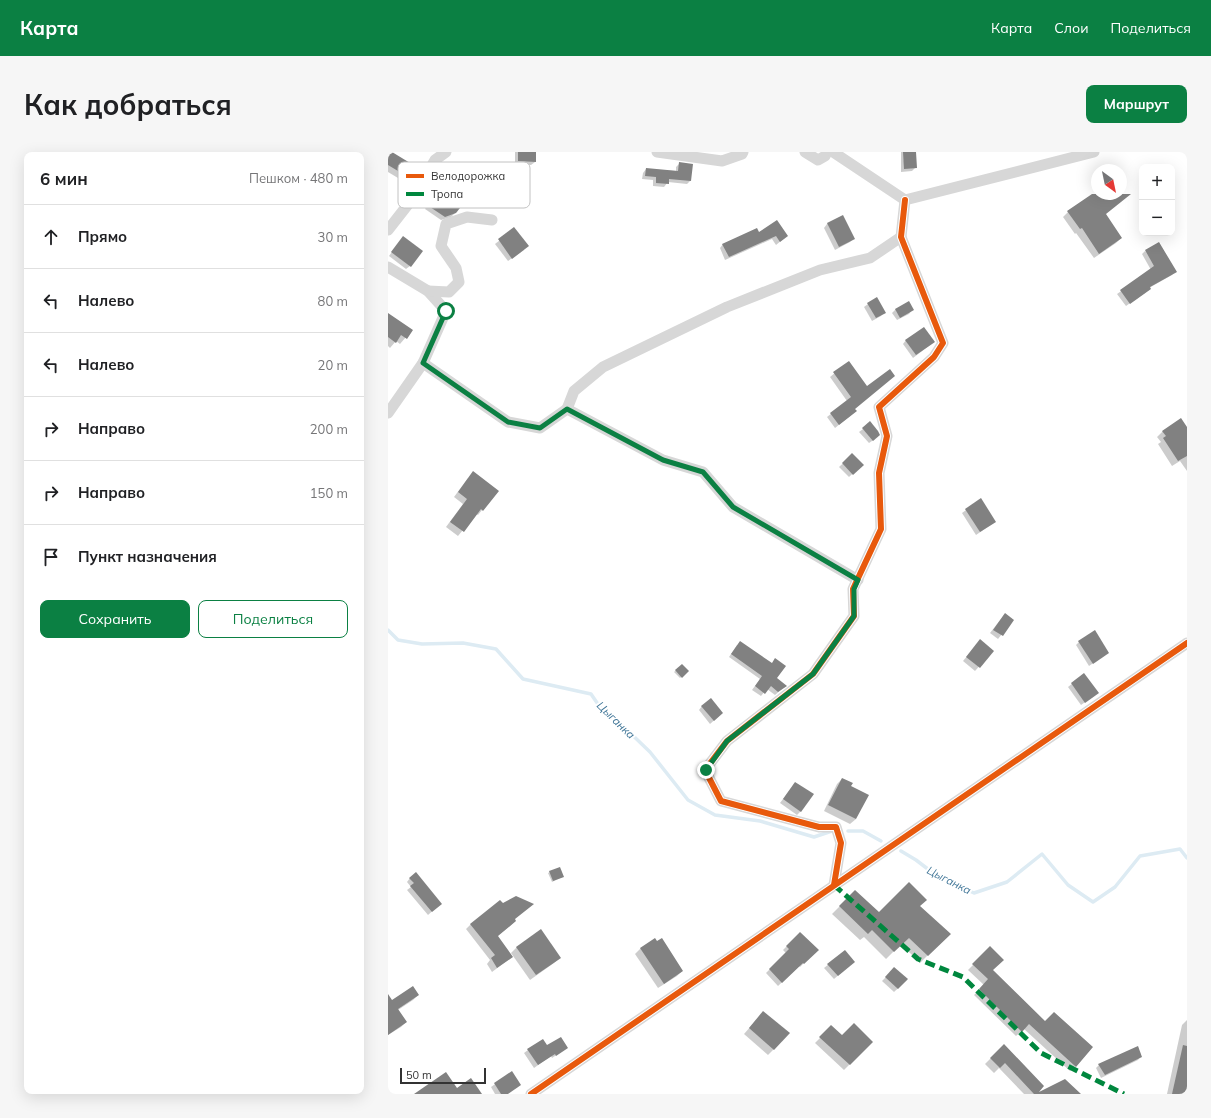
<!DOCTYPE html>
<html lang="ru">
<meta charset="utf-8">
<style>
body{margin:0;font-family:Mulish,sans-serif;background:#f6f6f6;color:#202124}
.controls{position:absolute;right:12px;top:12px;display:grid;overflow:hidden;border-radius:8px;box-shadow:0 4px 16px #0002}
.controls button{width:36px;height:36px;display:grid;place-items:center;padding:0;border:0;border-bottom:1px solid #e0e0e0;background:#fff;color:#202124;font:20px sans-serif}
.compass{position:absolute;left:703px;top:12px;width:36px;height:36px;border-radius:50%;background:#fff;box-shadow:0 4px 16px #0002;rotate:147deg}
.scale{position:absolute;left:12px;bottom:10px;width:86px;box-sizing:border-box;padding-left:4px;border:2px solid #333;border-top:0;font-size:11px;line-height:14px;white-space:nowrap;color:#333;-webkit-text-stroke:3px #fff;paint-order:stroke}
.stop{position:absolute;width:12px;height:12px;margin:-9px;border:3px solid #0b8043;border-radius:50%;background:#fff}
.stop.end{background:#0b8043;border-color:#fff;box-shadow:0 1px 4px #0008}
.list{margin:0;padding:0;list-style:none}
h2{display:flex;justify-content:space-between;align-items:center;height:52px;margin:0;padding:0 16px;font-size:17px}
h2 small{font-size:13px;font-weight:400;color:#757577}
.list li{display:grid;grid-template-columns:26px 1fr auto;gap:12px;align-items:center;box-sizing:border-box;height:64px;padding:0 16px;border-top:1px solid #e0e0e0}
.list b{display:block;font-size:15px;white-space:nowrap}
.list em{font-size:13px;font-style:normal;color:#757577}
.actions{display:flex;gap:8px;padding:12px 16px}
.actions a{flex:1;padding:9px 0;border:1px solid #0b8043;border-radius:8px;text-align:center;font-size:14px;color:#0b8043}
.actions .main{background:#0b8043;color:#fff}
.icon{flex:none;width:22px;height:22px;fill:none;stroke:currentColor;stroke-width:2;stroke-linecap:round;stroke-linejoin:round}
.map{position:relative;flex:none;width:799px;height:942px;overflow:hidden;border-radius:8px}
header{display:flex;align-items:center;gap:24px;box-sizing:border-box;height:56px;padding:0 20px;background:#0b8043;color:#fff}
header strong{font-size:19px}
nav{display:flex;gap:22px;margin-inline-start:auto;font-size:14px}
.intro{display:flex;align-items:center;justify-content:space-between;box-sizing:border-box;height:96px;padding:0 24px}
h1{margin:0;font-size:28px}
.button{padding:10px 18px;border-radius:8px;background:#0b8043;color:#fff;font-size:14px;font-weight:700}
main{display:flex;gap:24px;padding:0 24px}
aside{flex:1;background:#fff;border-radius:8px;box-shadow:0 4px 16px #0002}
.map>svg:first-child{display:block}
.shadow{fill:#0003}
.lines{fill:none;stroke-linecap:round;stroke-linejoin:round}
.stream{stroke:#ddebf3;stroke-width:3.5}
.building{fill:#818181}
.minor{stroke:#d7d7d7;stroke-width:11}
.quiet{stroke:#00873e;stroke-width:5;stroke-dasharray:10 5;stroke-linecap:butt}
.cycleway-casing{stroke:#fff;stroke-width:8}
.cycleway{stroke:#e8590c;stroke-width:6}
.route{stroke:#0b8043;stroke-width:5}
.labels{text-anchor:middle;stroke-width:4;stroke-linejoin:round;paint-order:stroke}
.water-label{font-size:11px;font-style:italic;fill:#3f7597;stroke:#fff}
.key{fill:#fff;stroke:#c2c2c2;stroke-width:1}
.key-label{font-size:11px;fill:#333}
</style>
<header>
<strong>Карта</strong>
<nav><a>Карта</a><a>Слои</a><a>Поделиться</a></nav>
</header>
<div class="intro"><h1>Как добраться</h1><a class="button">Маршрут</a></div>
<main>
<aside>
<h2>6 мин<small>Пешком · 480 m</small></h2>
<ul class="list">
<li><svg class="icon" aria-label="ahead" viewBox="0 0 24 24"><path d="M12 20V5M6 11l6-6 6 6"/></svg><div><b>Прямо</b></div><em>30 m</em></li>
<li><svg class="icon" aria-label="left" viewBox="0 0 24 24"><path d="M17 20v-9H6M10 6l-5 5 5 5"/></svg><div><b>Налево</b></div><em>80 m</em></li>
<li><svg class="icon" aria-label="left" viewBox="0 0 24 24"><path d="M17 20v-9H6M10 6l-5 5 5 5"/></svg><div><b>Налево</b></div><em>20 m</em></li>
<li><svg class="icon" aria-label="right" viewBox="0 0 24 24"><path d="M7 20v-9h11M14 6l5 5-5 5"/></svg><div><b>Направо</b></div><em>200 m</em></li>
<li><svg class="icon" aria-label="right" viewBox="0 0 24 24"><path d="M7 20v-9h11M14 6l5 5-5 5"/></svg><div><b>Направо</b></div><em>150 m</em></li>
<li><svg class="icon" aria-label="arrive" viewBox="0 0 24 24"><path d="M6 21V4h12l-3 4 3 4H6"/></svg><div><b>Пункт назначения</b></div></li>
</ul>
<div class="actions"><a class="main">Сохранить</a><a>Поделиться</a></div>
</aside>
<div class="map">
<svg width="799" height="942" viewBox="0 0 799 942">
<rect width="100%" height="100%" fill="#fff"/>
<!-- shadow -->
<g class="shadow">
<polygon points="0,0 2,0 24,27 20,32 0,20"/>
<polygon points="127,0 147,0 147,10 143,13 127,12"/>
<polygon points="513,0 527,0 528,15 524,19 513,20"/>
<polygon points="292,11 302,29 299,32 280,30 276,35 265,34 265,28 254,27 255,21 258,17 288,19 288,15"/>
<polygon points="719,42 732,42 717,62 733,86 728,91 706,106 688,81 687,82 675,65 680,60"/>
<polygon points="45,44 67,61 63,65 53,68 37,57"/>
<polygon points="454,64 466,86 462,90 447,98 436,76 439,72"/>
<polygon points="126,77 136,98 120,109 107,92"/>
<polygon points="370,81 399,84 388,93 384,87 337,108 332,96 335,92"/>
<polygon points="12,89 22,114 18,117 1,104"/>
<polygon points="757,99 787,119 784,123 761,136 762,137 758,140 738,154 729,142 763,118 754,102"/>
<polygon points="480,152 496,160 493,164 484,169 476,155"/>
<polygon points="508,157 524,158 521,162 509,168 504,161"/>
<polygon points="0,162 24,178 12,192 8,189 2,196 0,194"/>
<polygon points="518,188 546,190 525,206 515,192"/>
<polygon points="460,210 466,257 468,259 447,276 439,265 459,249 442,225"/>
<polygon points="475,277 487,287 481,291 471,280"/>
<polygon points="799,277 799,319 792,309 784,314 770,292 773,290 769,285 775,279"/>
<polygon points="464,303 474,313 461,325 451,315"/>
<polygon points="80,326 109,339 94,358 90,363 88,362 70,384 58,375 75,352 66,345"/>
<polygon points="592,348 607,370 588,383 574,361"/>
<polygon points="617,462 625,468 610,487 602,481"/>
<polygon points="691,490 720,501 701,514 688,493"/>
<polygon points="589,492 605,499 587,519 575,509"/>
<polygon points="349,493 387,526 394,537 387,543 379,537 373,544 364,538 372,527 341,505"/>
<polygon points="294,513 300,519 292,526 286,520"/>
<polygon points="696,522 706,544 693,553 680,535"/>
<polygon points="314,554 331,564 322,572 311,558"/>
<polygon points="454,627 462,635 468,667 462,672 436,659 449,632"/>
<polygon points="407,631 413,659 409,663 392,651"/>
<polygon points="162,720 174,725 164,730 160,721"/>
<polygon points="22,726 49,755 40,763 19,738 23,735 19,730"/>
<polygon points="467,739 491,761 531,754 554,789 532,811 513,792 498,807 476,785 472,788 444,762"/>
<polygon points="126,767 127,769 122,774 109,784 124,805 104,820 99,812 102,808 78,777 83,772"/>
<polygon points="412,781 429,798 412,815 411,814 390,834 378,821 398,801 395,798"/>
<polygon points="129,795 172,806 166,811 142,828 123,801"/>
<polygon points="253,796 294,819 289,824 270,836 247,802"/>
<polygon points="602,796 604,819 657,871 687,914 682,919 636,877 628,884 586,843 596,833 580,818"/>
<polygon points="457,799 462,813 446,827 436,816"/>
<polygon points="506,817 519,828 506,840 494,829"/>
<polygon points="30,843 25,848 10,858 18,870 13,875 0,883 0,852"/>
<polygon points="370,866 386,897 380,903 356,882"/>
<polygon points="799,868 799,942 779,942 794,873"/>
<polygon points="443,875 454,884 484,890 456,918 427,891"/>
<polygon points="616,893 647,942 636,942 611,916 606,921 597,912"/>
<polygon points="159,895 179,896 164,906 163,904 146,916 136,901 140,898"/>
<polygon points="753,904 750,908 713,926 708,916 711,913"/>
<polygon points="124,920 118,942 107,942 103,935"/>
</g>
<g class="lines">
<!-- stream -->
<g class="stream">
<polyline points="0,478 10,488 34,492 75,491 108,497 135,527 203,542 214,558 235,574 262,600 300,648 327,663 372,669 426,685 444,679"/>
<polyline points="460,679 475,679 493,689"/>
<polyline points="513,699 528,708 549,724 586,741 619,730 654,702 680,733 705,750 727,735 752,704 792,697 799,706"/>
</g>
</g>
<!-- building -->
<g class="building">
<polygon points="0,0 4,0 32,17 25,28 0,13"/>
<polygon points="130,0 148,0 148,10 130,9"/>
<polygon points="515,0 528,0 529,16 516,17"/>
<polygon points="291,10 305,12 303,29 281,27 281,32 268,31 268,25 257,24 258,16 290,19"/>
<polygon points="48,40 72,56 68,61 57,65 39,53"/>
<polygon points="704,42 743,42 718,62 734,86 711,102 694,76 692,77 679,59"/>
<polygon points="455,63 467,87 451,95 439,71"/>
<polygon points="389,68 400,84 392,90 388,84 341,105 334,92 369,76 371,80"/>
<polygon points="126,75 141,94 124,107 110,87"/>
<polygon points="15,84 35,99 23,115 3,100"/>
<polygon points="771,90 789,120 762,135 763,137 742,152 732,138 766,114 757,98"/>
<polygon points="489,145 498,161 488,166 479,151"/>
<polygon points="521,149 526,158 512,166 507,157"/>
<polygon points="0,161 25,178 19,187 13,183 8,191 0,185"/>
<polygon points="536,175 547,190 528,203 517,188"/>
<polygon points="461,209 479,234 502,217 507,224 467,257 469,259 451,273 442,261 463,245 445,220"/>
<polygon points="793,266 799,275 799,304 790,309 775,286 778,284 774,279"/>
<polygon points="482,269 490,279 492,283 485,289 474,276"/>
<polygon points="464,301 476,313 465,323 454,311"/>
<polygon points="85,319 111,339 95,359 93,357 76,380 62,370 79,347 70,340"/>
<polygon points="593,346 608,370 592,380 577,357"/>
<polygon points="617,461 626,468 615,484 605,478"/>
<polygon points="707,478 721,501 705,512 690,489"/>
<polygon points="592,487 606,499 592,516 578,505"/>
<polygon points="352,489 384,511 387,506 398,514 389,526 399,534 390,540 383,534 377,542 367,534 374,524 343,502"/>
<polygon points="294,512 301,519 294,526 287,518"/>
<polygon points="696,521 711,541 697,551 683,531"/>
<polygon points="323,546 335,561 326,569 313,554"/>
<polygon points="454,626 465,631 463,634 481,643 468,667 440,653"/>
<polygon points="407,630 426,642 413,660 395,647"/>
<polygon points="172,715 176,725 165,729 161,719"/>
<polygon points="28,720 54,752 44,760 22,734 26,731 21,726"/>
<polygon points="521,730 539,748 532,754 563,782 540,804 521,786 506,800 484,778 480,782 451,754 467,738 491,760"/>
<polygon points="128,744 146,752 127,767 128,769 110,784 125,805 109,816 103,806 107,803 82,772 112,748 115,751"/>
<polygon points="153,777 173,806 148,823 128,795"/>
<polygon points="412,780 431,798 416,812 415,811 394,831 381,817 401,797 398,794"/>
<polygon points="267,786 269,789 274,786 295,819 276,832 252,796"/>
<polygon points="602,794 616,808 605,818 657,869 666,860 705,895 688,915 641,872 634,880 591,837 600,827 584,812"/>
<polygon points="457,798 467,810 450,824 439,812"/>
<polygon points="506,815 520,827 510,837 497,825"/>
<polygon points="25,834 31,843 10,857 19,870 0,883 0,842 4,848"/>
<polygon points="375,859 402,881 386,898 361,876"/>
<polygon points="466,871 485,890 462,913 431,885 443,873 454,883"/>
<polygon points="173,885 180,896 168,904 167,902 150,913 139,897 155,887 159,893"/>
<polygon points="616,892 656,934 651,940 677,927 693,942 645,942 646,942 617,911 612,916 602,906"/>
<polygon points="795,893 799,894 799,942 784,942"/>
<polygon points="750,894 754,905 717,923 710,912"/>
<polygon points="124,919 133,933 120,942 113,942 106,931"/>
<polygon points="58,920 69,936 83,926 94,942 26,942"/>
</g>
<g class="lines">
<!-- minor -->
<g class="minor">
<polyline points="269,0 334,9 354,2 355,0"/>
<polyline points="417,0 430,8 437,4 439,0"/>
<polyline points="445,0 517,48 706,0"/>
<polyline points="0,78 25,46 47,8 58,0"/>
<polyline points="0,115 40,139 58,159 35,211"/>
<polyline points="40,139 61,140 71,130 68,116 53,94 58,72 79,65 104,68"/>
<polyline points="179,257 186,239 215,215 339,155 432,118 482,106 513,85"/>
<polyline points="0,261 35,211 120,270 152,276 179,257 275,308 315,320 345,355 470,428"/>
<polyline points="446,733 453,691 448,675 431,675 333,649 317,618 339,589 425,522 466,464 465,437 493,377 491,321 499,284 491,255 546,205 555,191 513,85 517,48"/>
<polyline points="143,942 799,491"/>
</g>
<!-- quiet -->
<polyline class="quiet" points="446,733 530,807 575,825 653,901 736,942"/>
<defs>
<g id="cycleway">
<polyline points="446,733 453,691 448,675 431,675 333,649 317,618 339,589 425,522 466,464 465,437 493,377 491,321 499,284 491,255 546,205 555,191 513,85 517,48"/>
<polyline points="143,942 799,491"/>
</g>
</defs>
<!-- cycleway casing -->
<use href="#cycleway" class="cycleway-casing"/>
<!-- cycleway -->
<use href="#cycleway" class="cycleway"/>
</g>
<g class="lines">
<!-- route -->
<polyline class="route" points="58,159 35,211 120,270 152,276 179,257 275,308 315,320 345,355 470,428 466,437 466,464 425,522 339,589 318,618"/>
</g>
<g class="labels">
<!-- water labels -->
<g class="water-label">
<text transform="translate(228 568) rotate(44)" y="4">Цыганка</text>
<text transform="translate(561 728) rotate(27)" y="4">Цыганка</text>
</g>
</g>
<!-- legend -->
<rect x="10" y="10" width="132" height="46" rx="6" class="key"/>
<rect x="18" y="22" width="18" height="4" fill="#e8590c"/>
<rect x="18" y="40" width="18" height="4" fill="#00873e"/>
<g class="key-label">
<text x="43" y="28">Велодорожка</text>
<text x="43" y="46">Тропа</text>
</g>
</svg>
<div class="controls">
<button>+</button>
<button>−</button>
</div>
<svg class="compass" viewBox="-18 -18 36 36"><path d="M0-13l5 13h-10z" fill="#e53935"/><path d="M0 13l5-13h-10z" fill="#757577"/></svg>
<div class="scale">50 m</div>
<div class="stop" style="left:58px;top:159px"></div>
<div class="stop end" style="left:318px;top:618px"></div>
</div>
</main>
